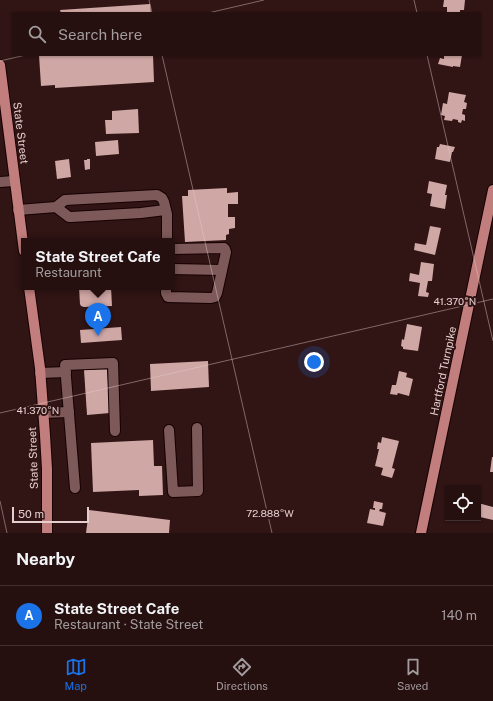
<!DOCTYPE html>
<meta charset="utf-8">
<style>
body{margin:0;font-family:"Public Sans",sans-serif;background:#2d1818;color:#f1f3f6}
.controls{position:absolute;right:12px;bottom:12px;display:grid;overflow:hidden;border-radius:0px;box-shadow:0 1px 3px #0004}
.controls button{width:36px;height:36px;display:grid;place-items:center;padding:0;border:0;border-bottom:1px solid #422f2f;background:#250f0f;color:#f1f3f6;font:20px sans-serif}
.scale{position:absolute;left:12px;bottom:10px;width:77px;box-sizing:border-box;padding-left:4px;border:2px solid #e4cfce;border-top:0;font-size:11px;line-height:14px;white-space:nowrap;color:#e4cfce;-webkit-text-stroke:3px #311414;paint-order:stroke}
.you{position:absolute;left:314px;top:362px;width:14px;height:14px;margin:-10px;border:3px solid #fff;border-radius:50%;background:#1a73e8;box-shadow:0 0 0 6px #1a73e833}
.badge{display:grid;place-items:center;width:26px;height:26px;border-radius:50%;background:#1a73e8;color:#fff;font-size:13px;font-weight:700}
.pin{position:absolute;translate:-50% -33px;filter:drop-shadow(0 1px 2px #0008)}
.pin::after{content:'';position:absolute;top:21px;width:14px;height:12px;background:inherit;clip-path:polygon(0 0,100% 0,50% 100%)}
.popup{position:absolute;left:21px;top:238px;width:154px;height:52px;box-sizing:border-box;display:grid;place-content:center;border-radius:0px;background:#250f0f;filter:drop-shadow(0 1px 3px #0005);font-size:13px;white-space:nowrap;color:#a39c9e}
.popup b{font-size:15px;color:#f1f3f6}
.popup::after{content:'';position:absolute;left:50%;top:100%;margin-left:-8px;border:8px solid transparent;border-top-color:#250f0f}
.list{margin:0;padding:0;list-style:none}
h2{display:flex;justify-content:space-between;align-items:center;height:52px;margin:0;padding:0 16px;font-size:17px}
h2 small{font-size:13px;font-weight:400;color:#a39c9e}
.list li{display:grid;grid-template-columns:26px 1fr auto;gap:12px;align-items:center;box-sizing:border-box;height:60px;padding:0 16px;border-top:1px solid #422f2f}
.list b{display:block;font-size:15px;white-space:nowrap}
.list p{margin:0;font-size:13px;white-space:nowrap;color:#a39c9e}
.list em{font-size:13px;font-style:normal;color:#a39c9e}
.icon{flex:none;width:22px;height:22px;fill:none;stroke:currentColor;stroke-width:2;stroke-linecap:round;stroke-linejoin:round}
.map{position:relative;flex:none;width:493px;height:533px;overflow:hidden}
.search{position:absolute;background:#250f0f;box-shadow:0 1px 3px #0004;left:12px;right:12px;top:12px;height:44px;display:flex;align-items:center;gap:10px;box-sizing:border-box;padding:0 14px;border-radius:0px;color:#a39c9e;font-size:15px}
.sheet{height:112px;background:#250f0f}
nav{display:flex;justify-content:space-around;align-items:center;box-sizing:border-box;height:56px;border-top:1px solid #422f2f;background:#250f0f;font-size:11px;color:#a39c9e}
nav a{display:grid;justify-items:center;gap:2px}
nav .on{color:#1a73e8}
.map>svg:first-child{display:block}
.building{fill:#cfa7a5}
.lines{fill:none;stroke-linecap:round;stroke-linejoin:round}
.minor-casing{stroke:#170102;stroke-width:12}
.major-casing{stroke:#170102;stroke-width:12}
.minor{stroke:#7d5a59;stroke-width:10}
.major{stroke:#c17e7c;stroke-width:10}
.ticks{fill:none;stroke:#e4cfce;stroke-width:1;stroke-opacity:0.45}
.labels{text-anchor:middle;stroke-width:4;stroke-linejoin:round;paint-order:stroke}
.street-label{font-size:11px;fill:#e4cfce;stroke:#311414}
.ticks-label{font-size:10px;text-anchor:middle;fill:#e4cfce;stroke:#311414;stroke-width:4;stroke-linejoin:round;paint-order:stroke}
</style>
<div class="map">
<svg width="493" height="533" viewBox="0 0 493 533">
<rect width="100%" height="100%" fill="#311414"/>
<!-- building -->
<g class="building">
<polygon points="444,0 465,0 464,10 460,10 460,13 447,13 447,7 443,7"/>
<polygon points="150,4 151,13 61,13 60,10"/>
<polygon points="39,55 153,55 154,82 55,88 55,85 41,86"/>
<polygon points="444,55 462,55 460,67 453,66 453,67 438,64 440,58 444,59"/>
<polygon points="449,92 466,95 464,102 467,103 466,109 463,109 462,114 465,115 465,121 462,120 461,123 458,122 458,120 453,119 452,121 444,120 445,116 441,115 443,103 447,104"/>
<polygon points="138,109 139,133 106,134 105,120 112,120 112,111"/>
<polygon points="118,140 119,154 96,156 95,142"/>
<polygon points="440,144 455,147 453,152 452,152 450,162 435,159 437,147 439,147"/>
<polygon points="69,159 71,177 57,179 55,161"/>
<polygon points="87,159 90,159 90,169 85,170 84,160 87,160"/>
<polygon points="429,181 447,185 445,195 447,195 445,209 430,206 432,194 427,193"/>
<polygon points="227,188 227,193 238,192 238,204 228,204 228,217 235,217 235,228 229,229 229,234 226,235 226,240 185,242 182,196 188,196 188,190"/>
<polygon points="430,226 441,228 435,255 414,250 415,243 426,245"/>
<polygon points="421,262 434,264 432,281 428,281 426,292 429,293 428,297 418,296 420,283 409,281 410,273 419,275"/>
<polygon points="79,287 111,287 112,306 84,307 81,306 80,304"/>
<polygon points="407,324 422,327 418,351 403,349 403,347 401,346 402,339 404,340"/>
<polygon points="121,327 122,340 81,343 80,330"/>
<polygon points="208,361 209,387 151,391 150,364"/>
<polygon points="107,369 110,413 87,415 84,370"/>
<polygon points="399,371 407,373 406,377 413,379 409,396 398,393 397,395 390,394 392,385 396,385"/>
<polygon points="382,437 399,441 392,468 395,469 392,478 381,475 383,468 375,466 379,449 377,449 378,442 381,443"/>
<polygon points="153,440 154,466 162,466 163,495 139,496 139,490 93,492 91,443"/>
<polygon points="492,457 493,457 493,472 490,472"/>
<polygon points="374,501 383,503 382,509 380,509 379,511 386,513 383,526 367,523 370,509 375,510 375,508 373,508"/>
<polygon points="478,503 493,507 493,520 480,517 480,516 478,515"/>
<polygon points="89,510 170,520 169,533 86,533"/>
</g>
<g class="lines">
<defs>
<g id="minor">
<polyline points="0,182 14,181"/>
<polyline points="56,207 69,217 71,217 141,213 165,210"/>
<polyline points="18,210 56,207 65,200 157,195 162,198 164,202 167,214 167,241"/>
<polyline points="172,269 222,270"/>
<polyline points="166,287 166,293 168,297 211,298 215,297 217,293 226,252 225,249 224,248 172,249"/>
<polyline points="40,373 66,372"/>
<polyline points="43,413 69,412"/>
<polyline points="169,430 173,492 198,491 197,428"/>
<polyline points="75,488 65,365 113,363 115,431"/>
</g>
<g id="major">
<polyline points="0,65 24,251"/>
<polyline points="29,287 40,368 45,435 47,469 47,533"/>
<polyline points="421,533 493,190"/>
</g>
</defs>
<!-- minor casing -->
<use href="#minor" class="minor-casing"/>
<!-- major casing -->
<use href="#major" class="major-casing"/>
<!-- minor -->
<use href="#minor" class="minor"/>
<!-- major -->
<use href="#major" class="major"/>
</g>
<!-- ticks -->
<path class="ticks" d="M149 0 152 13M414 0 417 13M208 13 264 0M162 55 272 533M427 55 493 341M0 61 26 55M0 413 493 299M0 501 7 533"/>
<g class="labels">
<!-- street labels -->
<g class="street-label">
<text transform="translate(21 133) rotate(83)" y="4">State Street</text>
<text transform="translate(443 371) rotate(-78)" y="4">Hartford Turnpike</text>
<text transform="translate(33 458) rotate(-92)" y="4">State Street</text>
</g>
</g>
<g class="ticks-label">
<text x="455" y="305">41.370°N</text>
<text x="38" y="414">41.370°N</text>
<text x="270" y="517">72.888°W</text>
</g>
</svg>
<div class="controls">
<button><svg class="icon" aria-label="locate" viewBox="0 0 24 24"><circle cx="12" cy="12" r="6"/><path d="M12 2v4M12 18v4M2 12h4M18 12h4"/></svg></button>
</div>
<div class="scale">50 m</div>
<div class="you"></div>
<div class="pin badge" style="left:98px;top:336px">A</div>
<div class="popup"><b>State Street Cafe</b>Restaurant</div>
<div class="search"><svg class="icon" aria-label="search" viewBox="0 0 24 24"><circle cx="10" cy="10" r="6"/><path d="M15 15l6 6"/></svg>Search here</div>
</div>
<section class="sheet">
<h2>Nearby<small></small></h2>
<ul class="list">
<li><span class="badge">A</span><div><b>State Street Cafe</b><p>Restaurant · State Street</p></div><em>140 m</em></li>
</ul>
</section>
<nav>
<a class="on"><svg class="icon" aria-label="map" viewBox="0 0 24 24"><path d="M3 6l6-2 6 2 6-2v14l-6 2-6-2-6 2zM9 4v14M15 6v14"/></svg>Map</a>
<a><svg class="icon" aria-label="directions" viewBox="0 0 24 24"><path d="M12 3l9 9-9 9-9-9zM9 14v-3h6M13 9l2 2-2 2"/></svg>Directions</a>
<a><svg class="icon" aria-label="saved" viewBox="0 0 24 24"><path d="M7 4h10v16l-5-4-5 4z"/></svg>Saved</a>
</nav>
